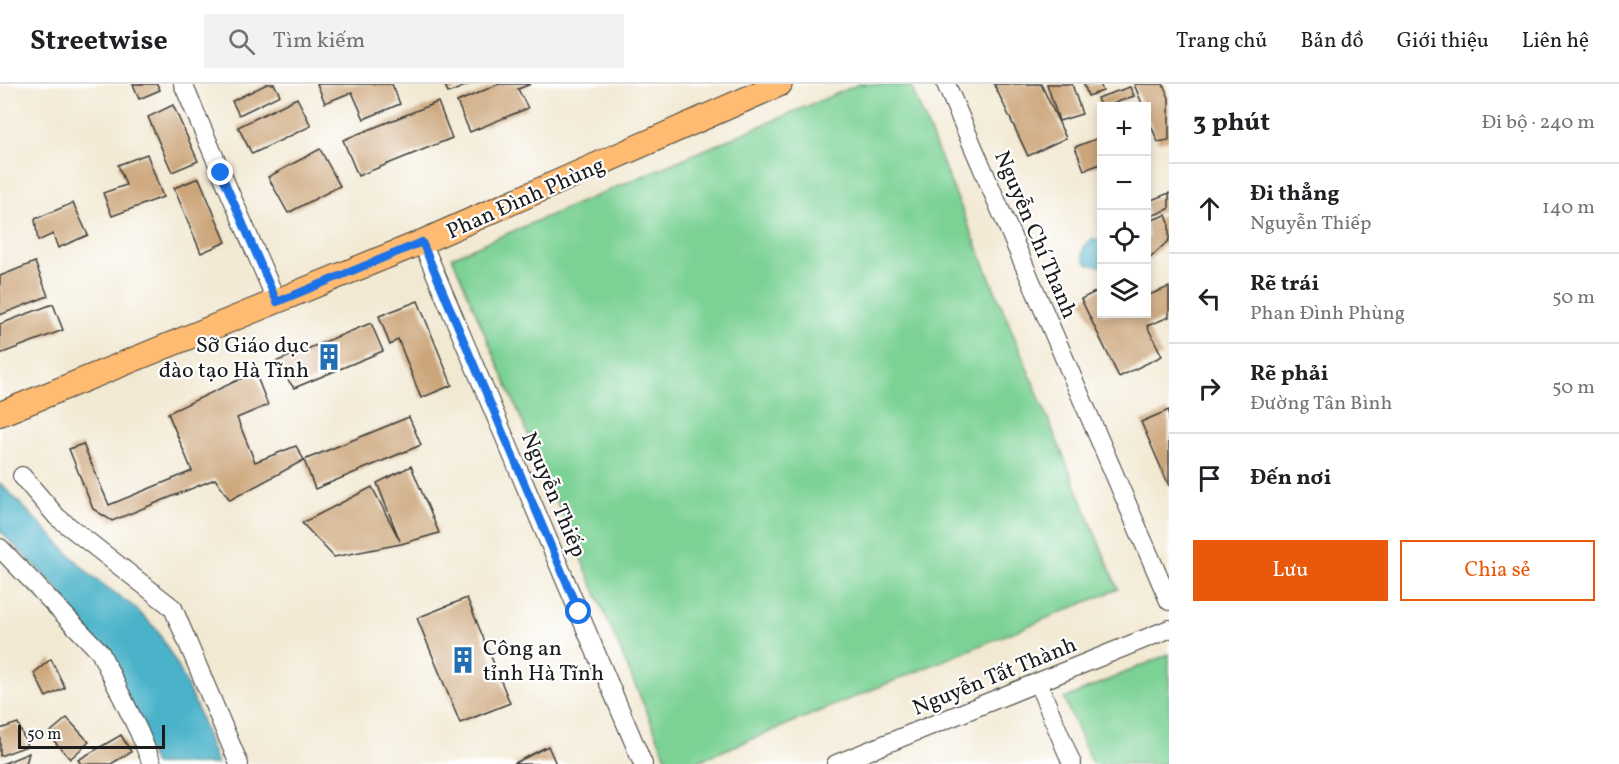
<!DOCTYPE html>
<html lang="vi">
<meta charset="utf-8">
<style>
body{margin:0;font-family:Vollkorn,serif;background:#f2f2f2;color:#202124}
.controls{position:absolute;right:18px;top:18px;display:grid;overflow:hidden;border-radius:0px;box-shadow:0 3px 9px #0003}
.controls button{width:54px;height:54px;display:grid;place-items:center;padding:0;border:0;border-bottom:2px solid #e0e0e0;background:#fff;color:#202124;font:30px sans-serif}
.scale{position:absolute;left:18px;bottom:15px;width:147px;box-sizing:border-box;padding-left:6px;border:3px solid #1c1c1c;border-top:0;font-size:16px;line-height:21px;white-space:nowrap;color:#1c1c1c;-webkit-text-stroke:4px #fff;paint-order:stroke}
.stop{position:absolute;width:18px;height:18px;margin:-14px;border:4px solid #1a73e8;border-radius:50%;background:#fff}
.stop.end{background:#1a73e8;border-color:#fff;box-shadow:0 2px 6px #0008}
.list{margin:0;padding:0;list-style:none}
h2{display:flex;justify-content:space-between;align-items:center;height:78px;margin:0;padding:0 24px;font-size:26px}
h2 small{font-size:20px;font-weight:400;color:#757577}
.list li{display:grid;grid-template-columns:39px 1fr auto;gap:18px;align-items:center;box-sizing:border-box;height:90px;padding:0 24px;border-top:2px solid #e0e0e0}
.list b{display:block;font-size:22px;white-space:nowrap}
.list p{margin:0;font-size:20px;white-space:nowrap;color:#757577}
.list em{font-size:20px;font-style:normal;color:#757577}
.actions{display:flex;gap:12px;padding:18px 24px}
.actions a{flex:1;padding:14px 0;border:2px solid #ea580c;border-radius:0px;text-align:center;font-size:21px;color:#ea580c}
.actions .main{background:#ea580c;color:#fff}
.icon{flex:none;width:33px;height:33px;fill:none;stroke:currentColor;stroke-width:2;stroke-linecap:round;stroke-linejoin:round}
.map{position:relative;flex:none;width:1169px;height:680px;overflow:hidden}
header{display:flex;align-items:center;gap:36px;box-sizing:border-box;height:84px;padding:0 30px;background:#fff;border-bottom:2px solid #e0e0e0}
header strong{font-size:28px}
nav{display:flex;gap:33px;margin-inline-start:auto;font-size:21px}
.search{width:420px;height:54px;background:#f2f2f2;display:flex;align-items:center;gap:15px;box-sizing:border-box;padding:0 21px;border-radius:0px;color:#757577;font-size:22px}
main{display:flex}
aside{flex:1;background:#fff}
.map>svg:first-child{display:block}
.green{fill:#7cd295;stroke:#4c7758;stroke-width:1.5}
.water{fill:#4bb3c9;stroke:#346872;stroke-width:1.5}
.building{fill:#cca67a}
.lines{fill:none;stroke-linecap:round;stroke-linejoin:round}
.minor-casing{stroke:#3c3b37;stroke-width:20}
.major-casing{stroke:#3c3b37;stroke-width:26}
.minor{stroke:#fff;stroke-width:18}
.major{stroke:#ffbb71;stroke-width:24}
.route{stroke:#1a73e8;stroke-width:8}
.labels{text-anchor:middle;stroke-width:4.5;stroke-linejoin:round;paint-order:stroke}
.street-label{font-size:22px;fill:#1c1c1c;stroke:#fff}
.poi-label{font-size:22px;fill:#1c1c1c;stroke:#fff;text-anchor:end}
</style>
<header>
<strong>Streetwise</strong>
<div class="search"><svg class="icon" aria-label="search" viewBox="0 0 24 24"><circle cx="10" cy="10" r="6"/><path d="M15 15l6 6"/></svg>Tìm kiếm</div>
<nav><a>Trang chủ</a><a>Bản đồ</a><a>Giới thiệu</a><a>Liên hệ</a></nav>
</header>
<main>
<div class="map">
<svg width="1169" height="680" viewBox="0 0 1169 680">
<rect width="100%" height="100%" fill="#fff"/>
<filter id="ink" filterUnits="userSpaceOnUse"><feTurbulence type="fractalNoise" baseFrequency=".0167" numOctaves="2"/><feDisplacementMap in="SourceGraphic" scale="12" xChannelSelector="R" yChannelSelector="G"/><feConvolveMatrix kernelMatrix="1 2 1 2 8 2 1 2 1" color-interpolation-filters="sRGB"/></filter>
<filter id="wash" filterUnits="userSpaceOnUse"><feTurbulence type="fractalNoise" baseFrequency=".008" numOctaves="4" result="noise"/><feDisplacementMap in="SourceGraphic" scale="24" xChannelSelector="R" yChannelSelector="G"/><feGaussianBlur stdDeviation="1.35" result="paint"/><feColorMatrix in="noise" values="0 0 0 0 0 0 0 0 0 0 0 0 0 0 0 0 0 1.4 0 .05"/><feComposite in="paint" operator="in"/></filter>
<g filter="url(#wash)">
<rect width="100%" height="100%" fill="#f2e9d3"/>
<!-- green -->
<g class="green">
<polygon points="859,0 911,2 1118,505 691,680 669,680 452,173"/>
<polygon points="1169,570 1169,680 1092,680 1064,615"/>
</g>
<!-- water -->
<g class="water">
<path d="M1094 155 1101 156V182L1089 181C1079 172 1081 160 1094 155Z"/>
<polygon points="0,399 89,490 133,522 157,546 179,584 197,624 217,680 154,680 112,583 59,506 0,447"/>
</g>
<g id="blocks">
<!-- building -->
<g class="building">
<polygon points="133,0 157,0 160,6 139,15"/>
<polygon points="267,0 274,0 280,11 239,31 232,17"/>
<polygon points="317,0 392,0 400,20 364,35 352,8 325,19"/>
<polygon points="445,0 470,0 448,9"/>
<polygon points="499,0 531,0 518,5 528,24 470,48 457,18"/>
<polygon points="994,0 1041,0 1066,54 1028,72"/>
<polygon points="1047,0 1072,0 1082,30 1059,37"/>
<polygon points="1084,0 1100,0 1103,7 1088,12"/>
<polygon points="1134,0 1163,0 1169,14 1169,56 1158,58 1146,30 1146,22 1143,22"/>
<polygon points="1130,3 1134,12 1106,22 1100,22 1097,14"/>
<polygon points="297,14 311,42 252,70 238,43"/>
<polygon points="438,18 452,54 358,92 343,56"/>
<polygon points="173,21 198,77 172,88 148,33"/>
<polygon points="1101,53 1101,80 1084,86 1075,63"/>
<polygon points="320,65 340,102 288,129 268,93"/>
<polygon points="147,70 163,113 112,132 103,109 126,101 118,81"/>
<polygon points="199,94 226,158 201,169 174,104"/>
<polygon points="1169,109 1169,125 1149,133 1146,118"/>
<polygon points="73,119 88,151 58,164 53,150 38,157 35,135"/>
<polygon points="1166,131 1169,139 1169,156 1146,178 1146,157 1149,152 1146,138"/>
<polygon points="35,178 48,212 0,231 0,192"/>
<polygon points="1169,203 1169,233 1147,242 1162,272 1119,293 1081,215 1101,205 1101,230 1146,230 1146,212"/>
<polygon points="418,217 452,301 421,314 398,255 390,261 379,232"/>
<polygon points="53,220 63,246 0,270 0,240"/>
<polygon points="371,239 383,267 294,304 275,278"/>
<polygon points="255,288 268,321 237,334 255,378 296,362 304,376 230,416 215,395 112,437 93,425 69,365 83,360 109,421 192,387 168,329"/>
<polygon points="1169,326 1169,402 1141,338"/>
<polygon points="409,333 421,361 315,405 304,376"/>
<polygon points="411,382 439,449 401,460 334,473 302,439 372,403 400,457 377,399"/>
<polygon points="467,514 510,619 460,639 417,534"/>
<polygon points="51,575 65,604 46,613 34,589"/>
<polygon points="67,634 89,658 70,675 48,650"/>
<polygon points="18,639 27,662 0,672 0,645"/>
<polygon points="121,651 131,668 111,680 81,680 78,676"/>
<polygon points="548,662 556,680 513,680"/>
<polygon points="29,669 26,680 2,680"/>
</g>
</g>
</g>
<g filter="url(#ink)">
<use href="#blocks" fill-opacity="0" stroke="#3c3b37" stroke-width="1.5"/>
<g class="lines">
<defs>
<g id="minor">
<polyline points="183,0 277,218"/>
<polyline points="946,0 1169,517"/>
<polyline points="422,158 643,680"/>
<polyline points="22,392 57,433 173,524 239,680"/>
<polyline points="0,464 100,568 139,648 152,680"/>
<polyline points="1038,599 1072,680"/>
<polyline points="836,680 1169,545"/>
</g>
<polyline id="major" points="0,330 422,158 780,0"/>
</defs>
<!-- minor casing -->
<use href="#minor" class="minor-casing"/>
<!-- major casing -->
<use href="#major" class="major-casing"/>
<!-- minor -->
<use href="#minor" class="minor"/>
<!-- major -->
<use href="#major" class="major"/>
</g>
</g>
<g class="lines" filter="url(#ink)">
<!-- route -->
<polyline class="route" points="221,89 277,218 422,158 579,528"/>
</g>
<!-- icons -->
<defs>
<symbol id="building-bare" viewBox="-9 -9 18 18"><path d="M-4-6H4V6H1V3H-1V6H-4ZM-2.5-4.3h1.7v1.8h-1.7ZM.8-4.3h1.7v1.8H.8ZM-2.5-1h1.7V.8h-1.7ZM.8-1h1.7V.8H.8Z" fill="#1f6fb2" stroke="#fff" stroke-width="2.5" paint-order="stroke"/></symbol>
</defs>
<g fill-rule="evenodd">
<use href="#building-bare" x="310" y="254" width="38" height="38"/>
<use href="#building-bare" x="444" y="557" width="38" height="38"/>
</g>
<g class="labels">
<!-- street labels -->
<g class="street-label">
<text transform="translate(525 113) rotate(-24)" y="8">Phan Đình Phùng</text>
<text transform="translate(1037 150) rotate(67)" y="8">Nguyễn Chí Thanh</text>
<text transform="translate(555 410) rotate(67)" y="8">Nguyễn Thiếp</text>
<text transform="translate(994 591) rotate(-22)" y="8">Nguyễn Tất Thành</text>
</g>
<!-- poi labels -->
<g class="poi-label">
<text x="309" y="268">Sỡ Giáo dục<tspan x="309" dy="25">đào tạo Hà Tĩnh</tspan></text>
<text x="483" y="571" text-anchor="start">Công an<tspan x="483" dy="25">tỉnh Hà Tĩnh</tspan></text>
</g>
</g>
</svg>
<div class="controls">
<button>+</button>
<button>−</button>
<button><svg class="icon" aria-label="locate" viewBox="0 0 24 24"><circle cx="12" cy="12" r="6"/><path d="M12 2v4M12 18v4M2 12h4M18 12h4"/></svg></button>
<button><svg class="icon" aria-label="layers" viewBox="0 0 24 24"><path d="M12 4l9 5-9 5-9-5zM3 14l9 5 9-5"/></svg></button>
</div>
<div class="scale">50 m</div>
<div class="stop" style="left:579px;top:528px"></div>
<div class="stop end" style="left:221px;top:89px"></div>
</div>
<aside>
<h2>3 phút<small>Đi bộ · 240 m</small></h2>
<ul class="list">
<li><svg class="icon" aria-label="ahead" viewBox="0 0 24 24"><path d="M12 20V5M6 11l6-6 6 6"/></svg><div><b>Đi thẳng</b><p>Nguyễn Thiếp</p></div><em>140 m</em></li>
<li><svg class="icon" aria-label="left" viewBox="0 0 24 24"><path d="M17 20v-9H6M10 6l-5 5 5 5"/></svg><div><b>Rẽ trái</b><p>Phan Đình Phùng</p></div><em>50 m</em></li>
<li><svg class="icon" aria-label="right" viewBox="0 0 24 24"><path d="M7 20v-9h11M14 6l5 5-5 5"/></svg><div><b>Rẽ phải</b><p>Đường Tân Bình</p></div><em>50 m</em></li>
<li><svg class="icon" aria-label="arrive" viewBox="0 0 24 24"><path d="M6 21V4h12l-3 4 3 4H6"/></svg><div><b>Đến nơi</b></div></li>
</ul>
<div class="actions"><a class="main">Lưu</a><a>Chia sẻ</a></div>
</aside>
</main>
